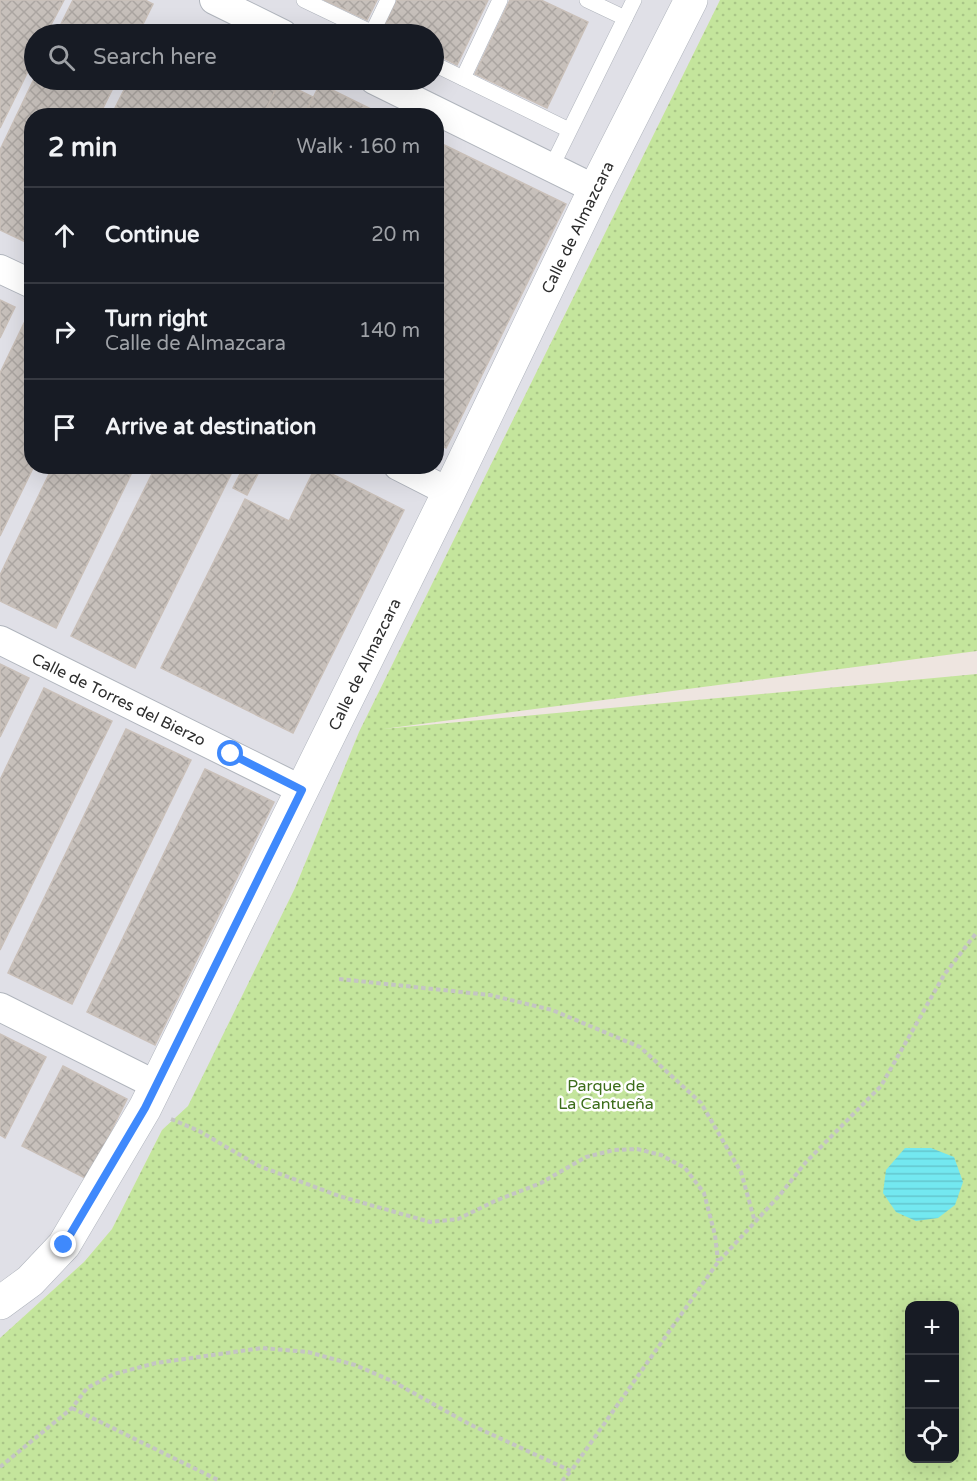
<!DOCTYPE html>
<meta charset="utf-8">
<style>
body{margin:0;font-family:"Varela Round",sans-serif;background:#20242c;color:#f1f3f6}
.controls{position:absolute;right:18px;bottom:18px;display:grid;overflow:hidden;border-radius:12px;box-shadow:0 6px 24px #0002}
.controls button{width:54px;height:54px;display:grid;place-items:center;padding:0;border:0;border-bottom:2px solid #363941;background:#171b24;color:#f1f3f6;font:30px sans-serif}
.stop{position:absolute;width:18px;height:18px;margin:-14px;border:4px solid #3f89fc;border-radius:50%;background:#fff}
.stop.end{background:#3f89fc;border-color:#fff;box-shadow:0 2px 6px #0008}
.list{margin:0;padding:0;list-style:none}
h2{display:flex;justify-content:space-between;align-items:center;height:78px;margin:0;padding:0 24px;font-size:26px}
h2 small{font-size:20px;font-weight:400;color:#9ea1a6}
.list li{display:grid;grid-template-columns:39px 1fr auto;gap:18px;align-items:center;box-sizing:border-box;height:96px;padding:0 24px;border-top:2px solid #363941}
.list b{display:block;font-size:22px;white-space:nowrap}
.list p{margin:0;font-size:20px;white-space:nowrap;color:#9ea1a6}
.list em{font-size:20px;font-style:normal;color:#9ea1a6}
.icon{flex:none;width:33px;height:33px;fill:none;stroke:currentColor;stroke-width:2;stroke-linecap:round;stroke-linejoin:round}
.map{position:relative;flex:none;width:977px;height:1481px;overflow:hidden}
.search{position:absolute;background:#171b24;box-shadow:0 6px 24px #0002;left:24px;top:24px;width:420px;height:66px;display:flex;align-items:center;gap:15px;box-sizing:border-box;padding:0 21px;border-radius:33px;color:#9ea1a6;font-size:22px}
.panel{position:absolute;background:#171b24;box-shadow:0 6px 24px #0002;left:24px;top:108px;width:420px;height:366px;border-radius:24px}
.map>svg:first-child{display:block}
.industrial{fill:#e0e0e7;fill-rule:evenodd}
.green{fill:url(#green-dots);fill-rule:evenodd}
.water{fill:url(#water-rules)}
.building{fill:url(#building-cross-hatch);stroke:#cac0b9;stroke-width:1.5}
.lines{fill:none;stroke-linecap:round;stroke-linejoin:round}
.service-casing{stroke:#b0b5bd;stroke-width:16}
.minor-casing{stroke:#b0b5bd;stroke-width:30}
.tertiary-casing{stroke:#b0b5bd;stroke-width:34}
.path{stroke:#c4c4c4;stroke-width:4;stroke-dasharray:4.5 3;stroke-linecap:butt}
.service{stroke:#fff;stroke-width:15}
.minor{stroke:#fff;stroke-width:28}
.tertiary{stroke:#fff;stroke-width:33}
.route{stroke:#3f89fc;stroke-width:8}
.labels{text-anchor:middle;stroke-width:5;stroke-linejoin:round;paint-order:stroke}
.street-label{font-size:16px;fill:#2d2d2d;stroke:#fff}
.park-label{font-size:16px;fill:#3c6d1a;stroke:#fff}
</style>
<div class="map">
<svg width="977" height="1481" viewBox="0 0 977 1481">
<defs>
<pattern id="green-dots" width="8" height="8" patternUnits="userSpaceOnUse" patternTransform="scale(1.5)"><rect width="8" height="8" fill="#c4e59c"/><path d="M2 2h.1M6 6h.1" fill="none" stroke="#a9c587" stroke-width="1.8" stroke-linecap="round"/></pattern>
<pattern id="water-rules" width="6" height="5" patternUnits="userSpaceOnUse" patternTransform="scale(1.5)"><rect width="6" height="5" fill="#73e8f0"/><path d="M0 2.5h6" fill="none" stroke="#64c7ce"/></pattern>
<pattern id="building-cross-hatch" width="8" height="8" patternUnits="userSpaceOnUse" patternTransform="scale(1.5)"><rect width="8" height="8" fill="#c7c0bb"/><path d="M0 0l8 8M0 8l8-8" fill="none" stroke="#aba5a1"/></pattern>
</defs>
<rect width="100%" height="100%" fill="#eee5e0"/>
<!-- industrial -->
<path class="industrial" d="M0 0H720L359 732 295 888 188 1107 162 1130 112 1229 84 1262 0 1338ZM34 34H434V80H34ZM32 116H436V466H32Z"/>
<!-- green -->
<path class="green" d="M720 0H977V651L383 729 977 674V1481H0V1338L84 1262 112 1229 162 1130 188 1106 295 888 359 732ZM910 1306H954V1458H910Z"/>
<!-- water -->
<polygon class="water" points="905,1148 931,1148 954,1157 963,1182 955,1205 938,1218 916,1221 896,1212 883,1193 886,1170"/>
<!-- building -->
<g class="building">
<polygon points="0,0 64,0 46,34 34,34 34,59 0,128"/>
<polygon points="73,0 145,0 153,4 138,34 56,34"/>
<polygon points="324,0 377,0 367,20"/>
<polygon points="397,0 488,0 457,65 434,53 434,34 393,34 383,29"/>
<polygon points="510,0 541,0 588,22 547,108 475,74"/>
<polygon points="34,79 117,80 99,116 32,116 32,245 0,230 0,150"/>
<polygon points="129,80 206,80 222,87 226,80 268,80 278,85 263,116 111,116"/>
<polygon points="280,81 313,97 304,116 263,116"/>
<polygon points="320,84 385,116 304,116"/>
<polygon points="436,141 566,204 446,448 436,443"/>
<polygon points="0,300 15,307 0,338"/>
<polygon points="29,313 32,314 32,466 34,466 0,536 0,373"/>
<polygon points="53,466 135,466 56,628 0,601 0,575"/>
<polygon points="156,466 235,466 135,668 71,636"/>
<polygon points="244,466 262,466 247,495 233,488"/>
<polygon points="316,466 404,510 293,733 161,668 245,499 289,521"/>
<polygon points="0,664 29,678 0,737"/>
<polygon points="44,688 112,721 0,950 0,780"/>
<polygon points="126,729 191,760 72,1004 8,973"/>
<polygon points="205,769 274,802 155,1045 87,1012"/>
<polygon points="0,1034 46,1057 5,1138 0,1135"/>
<polygon points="63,1066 127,1099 87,1179 22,1146"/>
</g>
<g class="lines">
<defs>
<g id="service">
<polyline points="304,0 375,34"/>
<polyline points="587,0 625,18"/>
<polyline points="372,33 388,0"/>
<polyline points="434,64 569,130"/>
<polyline points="463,78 500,0"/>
<polyline points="551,168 634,0"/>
</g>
<g id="minor">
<polyline points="214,0 283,34"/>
<polyline points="374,80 595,189"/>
<polyline points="0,269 32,284"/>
<polyline points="398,466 449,492"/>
<polyline points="0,640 302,790"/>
<polyline points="0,1007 156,1085"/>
</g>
<polyline id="tertiary" points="0,1303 30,1281 64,1245 145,1108 449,492 595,189 691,0"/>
</defs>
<!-- service casing -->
<use href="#service" class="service-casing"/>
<!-- minor casing -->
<use href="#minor" class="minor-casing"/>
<!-- tertiary casing -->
<use href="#tertiary" class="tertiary-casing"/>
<!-- path -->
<g class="path">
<polyline points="339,979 490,995 552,1010 640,1047 701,1103 741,1172 755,1222"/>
<polyline points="171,1119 199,1131 259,1166 339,1196 430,1222 458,1219 495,1201 541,1183 586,1157 614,1150 637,1149 661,1155 685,1168 704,1193 715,1235 718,1261"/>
<polyline points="72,1408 220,1481"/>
<polyline points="0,1467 72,1408 87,1388 114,1374 156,1363 262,1348 308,1352 355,1365 392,1381 469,1424 571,1471 718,1262 779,1196 806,1162 881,1086 944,975 977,932"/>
<polyline points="562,1481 571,1471"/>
</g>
<!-- service -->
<use href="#service" class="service"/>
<!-- minor -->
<use href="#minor" class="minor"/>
<!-- tertiary -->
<use href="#tertiary" class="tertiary"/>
</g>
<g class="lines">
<!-- route -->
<polyline class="route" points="64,1245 145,1108 302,790 231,754"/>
</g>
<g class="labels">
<!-- street labels -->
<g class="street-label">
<text transform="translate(577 227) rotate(-64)" y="6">Calle de Almazcara</text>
<text transform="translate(364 664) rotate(-64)" y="6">Calle de Almazcara</text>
<text transform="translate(119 699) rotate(26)" y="6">Calle de Torres del Bierzo</text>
</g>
<!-- park labels -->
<g class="park-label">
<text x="606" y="1091">Parque de<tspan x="606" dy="18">La Cantueña</tspan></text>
</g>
</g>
</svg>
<div class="controls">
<button>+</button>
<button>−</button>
<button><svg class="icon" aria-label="locate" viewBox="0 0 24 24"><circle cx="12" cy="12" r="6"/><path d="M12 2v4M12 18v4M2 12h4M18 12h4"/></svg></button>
</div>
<div class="stop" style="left:231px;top:754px"></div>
<div class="stop end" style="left:64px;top:1245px"></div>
<div class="search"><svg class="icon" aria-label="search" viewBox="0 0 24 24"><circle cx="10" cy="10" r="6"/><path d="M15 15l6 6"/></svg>Search here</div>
<section class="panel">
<h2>2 min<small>Walk · 160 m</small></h2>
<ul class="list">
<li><svg class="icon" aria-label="ahead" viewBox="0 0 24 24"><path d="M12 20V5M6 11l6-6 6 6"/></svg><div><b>Continue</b></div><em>20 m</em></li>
<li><svg class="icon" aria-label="right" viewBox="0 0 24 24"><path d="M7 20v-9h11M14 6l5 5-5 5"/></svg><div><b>Turn right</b><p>Calle de Almazcara</p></div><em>140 m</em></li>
<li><svg class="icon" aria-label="arrive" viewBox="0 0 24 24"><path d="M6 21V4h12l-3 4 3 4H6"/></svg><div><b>Arrive at destination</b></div></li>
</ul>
</section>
</div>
